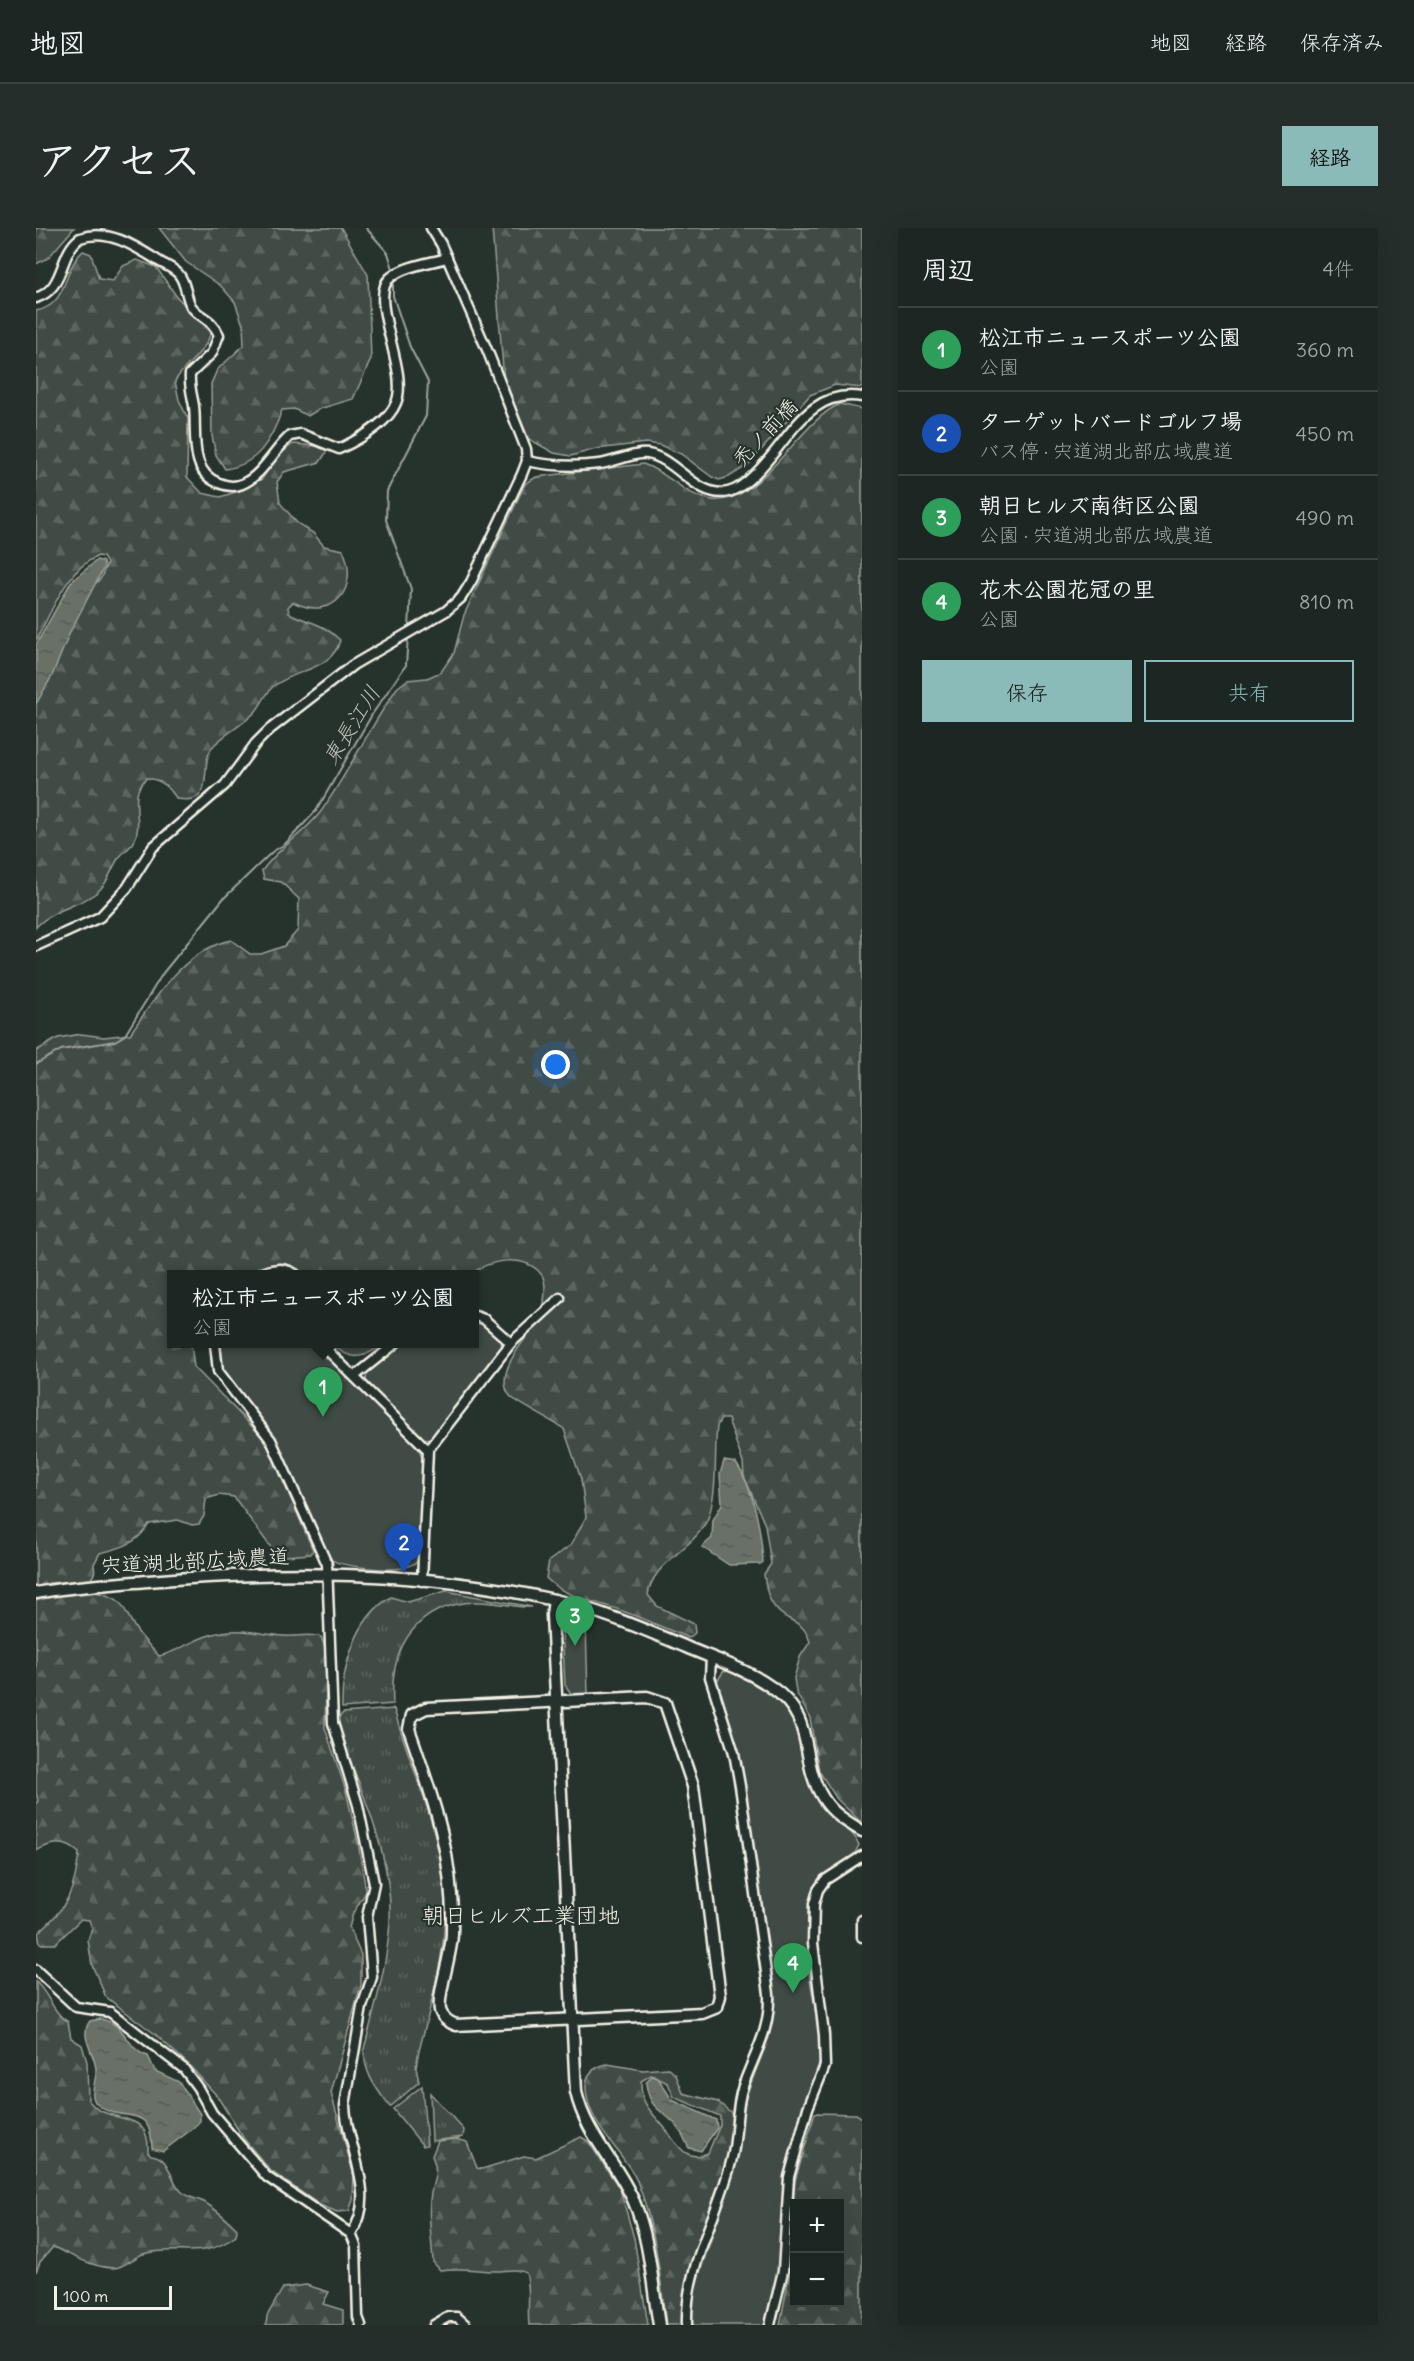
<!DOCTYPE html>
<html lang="ja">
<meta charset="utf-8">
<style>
body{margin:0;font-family:Delius,"Klee One",sans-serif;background:#252e2a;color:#f1f3f6}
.controls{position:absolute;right:18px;bottom:18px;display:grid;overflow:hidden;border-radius:0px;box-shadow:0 6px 24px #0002}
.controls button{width:54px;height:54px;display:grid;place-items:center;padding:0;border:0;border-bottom:2px solid #3a4340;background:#1c2622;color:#f1f3f6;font:30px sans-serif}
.scale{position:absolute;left:18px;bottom:15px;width:118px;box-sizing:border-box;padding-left:6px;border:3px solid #f4f1e8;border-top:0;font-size:16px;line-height:21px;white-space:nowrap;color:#f4f1e8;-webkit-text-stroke:4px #26332d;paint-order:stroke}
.you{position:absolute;left:520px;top:837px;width:21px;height:21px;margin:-15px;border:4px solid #fff;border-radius:50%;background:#1a73e8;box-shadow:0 0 0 9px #1a73e833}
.badge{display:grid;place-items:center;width:39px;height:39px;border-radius:50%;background:#8bbbb9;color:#fff;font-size:20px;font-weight:700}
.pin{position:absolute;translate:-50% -50px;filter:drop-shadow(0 2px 3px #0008)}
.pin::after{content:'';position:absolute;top:32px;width:21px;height:18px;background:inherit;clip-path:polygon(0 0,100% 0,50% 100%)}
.popup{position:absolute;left:131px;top:1042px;width:312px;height:78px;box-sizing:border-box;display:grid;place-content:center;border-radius:0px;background:#1c2622;filter:drop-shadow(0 2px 4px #0005);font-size:20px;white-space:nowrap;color:#a0a5a5}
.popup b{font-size:22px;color:#f1f3f6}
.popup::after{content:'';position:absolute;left:50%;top:100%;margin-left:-12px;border:12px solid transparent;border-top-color:#1c2622}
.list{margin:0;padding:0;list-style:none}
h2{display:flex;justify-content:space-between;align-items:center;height:78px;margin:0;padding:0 24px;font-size:26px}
h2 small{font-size:20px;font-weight:400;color:#a0a5a5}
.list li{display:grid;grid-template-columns:39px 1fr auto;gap:18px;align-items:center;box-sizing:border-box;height:84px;padding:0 24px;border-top:2px solid #3a4340}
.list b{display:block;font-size:22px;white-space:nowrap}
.list p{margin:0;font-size:20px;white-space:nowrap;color:#a0a5a5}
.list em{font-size:20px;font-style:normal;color:#a0a5a5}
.actions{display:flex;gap:12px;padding:18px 24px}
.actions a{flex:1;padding:14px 0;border:2px solid #8bbbb9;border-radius:0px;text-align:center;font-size:21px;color:#8bbbb9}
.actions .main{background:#8bbbb9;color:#111}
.map{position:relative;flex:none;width:826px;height:2097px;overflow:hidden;border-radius:0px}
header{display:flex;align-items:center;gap:36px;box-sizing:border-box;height:84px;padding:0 30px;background:#1c2622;border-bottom:2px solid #3a4340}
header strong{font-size:28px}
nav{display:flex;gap:33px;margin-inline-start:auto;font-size:21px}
.intro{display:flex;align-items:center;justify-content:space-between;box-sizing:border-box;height:144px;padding:0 36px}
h1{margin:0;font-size:42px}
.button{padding:15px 27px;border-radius:0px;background:#8bbbb9;color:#111;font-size:21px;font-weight:700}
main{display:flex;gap:36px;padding:0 36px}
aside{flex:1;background:#1c2622;border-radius:0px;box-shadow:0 6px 24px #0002}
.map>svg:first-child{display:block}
.grass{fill:url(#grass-tufts);stroke:#9a9e96;stroke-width:1.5}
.forest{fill:url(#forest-firs);stroke:#9a9e96;stroke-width:1.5;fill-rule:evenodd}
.park{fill:#414b45;stroke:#9a9e96;stroke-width:1.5}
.water{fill:url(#water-ripples);stroke:#9fa39b;stroke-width:1.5}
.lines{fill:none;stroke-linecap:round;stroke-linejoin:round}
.stream{stroke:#9fa39b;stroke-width:2}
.minor-casing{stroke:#f4f1e8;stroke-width:13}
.tertiary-casing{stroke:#f4f1e8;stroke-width:15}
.minor{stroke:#26332d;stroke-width:8}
.tertiary{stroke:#26332d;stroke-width:10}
.labels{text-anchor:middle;stroke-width:4.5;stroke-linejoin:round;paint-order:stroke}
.street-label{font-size:21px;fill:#f4f1e8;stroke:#26332d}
.water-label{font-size:22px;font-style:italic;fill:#bcbdb5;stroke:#26332d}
.neighbourhood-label{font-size:22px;fill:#f4f1e8;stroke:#26332d}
</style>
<header>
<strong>地図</strong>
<nav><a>地図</a><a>経路</a><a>保存済み</a></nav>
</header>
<div class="intro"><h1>アクセス</h1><a class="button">経路</a></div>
<main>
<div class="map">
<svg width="826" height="2097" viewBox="0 0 826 2097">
<defs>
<pattern id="grass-tufts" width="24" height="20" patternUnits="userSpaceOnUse" patternTransform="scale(1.5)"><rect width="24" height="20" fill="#414b45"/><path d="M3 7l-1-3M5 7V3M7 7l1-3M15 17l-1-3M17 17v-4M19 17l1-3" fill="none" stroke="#5d6560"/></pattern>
<pattern id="forest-firs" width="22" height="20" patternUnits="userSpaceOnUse" patternTransform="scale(1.5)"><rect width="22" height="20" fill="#414b45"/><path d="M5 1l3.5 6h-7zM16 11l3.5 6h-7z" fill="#5d6560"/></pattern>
<pattern id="water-ripples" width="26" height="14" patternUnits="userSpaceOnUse" patternTransform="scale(1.5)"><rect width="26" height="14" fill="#676f68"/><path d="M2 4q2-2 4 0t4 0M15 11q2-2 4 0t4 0" fill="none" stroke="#565a55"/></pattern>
</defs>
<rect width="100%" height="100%" fill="#26332d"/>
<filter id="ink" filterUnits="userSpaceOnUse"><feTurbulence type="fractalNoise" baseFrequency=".0167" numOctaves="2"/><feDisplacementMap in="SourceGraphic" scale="12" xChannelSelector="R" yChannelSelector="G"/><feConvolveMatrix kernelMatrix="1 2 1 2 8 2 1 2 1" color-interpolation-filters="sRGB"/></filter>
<g filter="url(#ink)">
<!-- grass -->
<g class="grass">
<path d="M410 1363 496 1379C478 1380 459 1373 440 1374 380 1376 353 1420 357 1476L306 1480C305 1442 319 1390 355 1369L372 1374Z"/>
<path d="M358 1481C374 1539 403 1596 408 1656 414 1714 396 1771 382 1827L380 1840 383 1854 354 1879C340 1860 328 1846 328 1821 338 1783 349 1744 353 1705 361 1637 327 1569 305 1507L302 1490 307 1485Z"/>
<polygon points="386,1858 391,1917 387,1918 357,1881"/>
<polygon points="394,1865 428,1902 427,1909 396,1913"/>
</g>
<!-- forest -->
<g class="forest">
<polygon points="0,0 38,0 12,30 0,36"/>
<path d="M123 0H305L332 47 335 131 317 171 283 181 272 188 258 181 246 182C236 211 222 237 189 241L180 227 176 208 175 156 181 142 208 117 207 97 199 74 185 58 150 34Z"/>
<polygon points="456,0 826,0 826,160 799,157 774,167 712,237 693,249 683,252 676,249 645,226 624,217 610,215 560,221 535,228 518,225 493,211 468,153"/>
<path d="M47 23 55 26 63 51 77 53 87 38 101 32 120 39 141 69 175 104C170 124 150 135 139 153L143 172 152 191 151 249 166 265 184 269 206 262 226 251 242 228 257 216 281 218 291 223 284 234 248 244 241 254 244 275 261 295 277 305 288 318 307 322C324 360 298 394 257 374L252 379 253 385C275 396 285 394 304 412 297 442 260 441 238 458 230 464 226 477 219 484 211 493 199 500 190 507 182 513 175 518 172 528 166 549 177 577 141 571 132 558 126 552 111 550 90 567 109 592 98 614 94 620 86 625 82 631 74 643 72 656 60 665 41 679 17 681 0 699V471L49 365 65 350 71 335 67 329 62 328C30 341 16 384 0 412V83C33 77 26 41 47 23Z"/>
<path d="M804 176 826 181V1595L801 1571 783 1543 774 1490 760 1464 758 1450 764 1429 774 1414C767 1391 754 1396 741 1382 731 1371 730 1359 728 1346L735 1336 729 1297 708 1248 707 1235 692 1191H685L681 1198C678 1226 682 1259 673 1287 663 1319 616 1333 612 1367L621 1378 658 1396 659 1405 653 1410C632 1402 611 1392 589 1384 562 1373 530 1371 510 1350L513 1333 535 1317 550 1289 545 1251 528 1201C518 1194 480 1174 475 1169 454 1146 494 1105 508 1087 506 1075 513 1056 505 1046 489 1026 452 1031 436 1046H269C240 1023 234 1044 208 1046 184 1049 159 1046 136 1046V1116H155L158 1139 230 1213 277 1322 275 1326 249 1328 236 1321 198 1269 183 1267 170 1271 168 1288 163 1296 156 1297 142 1292 113 1296C101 1316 85 1320 64 1325L58 1336 59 1346 55 1352 13 1355 0 1359V823L22 810 45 806 68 809 94 806C120 769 148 722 195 712L214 726H225L248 718 262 702 263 671 245 654 228 651 226 643C242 619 269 606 286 582 313 543 334 499 361 460L371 452 391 450 405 444 418 425 428 387 489 256 500 249 607 236C631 244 646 265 671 271 722 284 762 193 804 176Z"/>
<path d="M294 1116H348C324 1131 318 1134 294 1116Z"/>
<path d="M56 1363C89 1371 83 1373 99 1400 105 1410 115 1419 123 1428 142 1424 156 1412 174 1407 202 1398 222 1406 248 1408 261 1409 273 1405 285 1409L291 1424 289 1500 310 1563 322 1614 330 1664 317 1685 313 1700 325 1727V1757L295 1865 318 1948 317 1972 313 1983 301 1984 284 1977 235 1943 208 1911 181 1868 152 1836 119 1806 70 1769 56 1737 52 1712 56 1700 53 1692 45 1691 19 1716H4L2 1705C31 1680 39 1663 43 1625 29 1612 16 1614 0 1623V1575L2 1573 0 1564V1373L18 1367Z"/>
<path d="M0 1754C13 1766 17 1785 32 1794L35 1810 46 1817 51 1834 52 1872C55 1875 59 1880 63 1882 86 1895 114 1885 112 1924L115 1927C135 1929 133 1952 146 1964 152 1969 161 1971 168 1974 181 1982 191 1991 201 2001L200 2008C165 2034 143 2016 107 2026 98 2029 88 2040 78 2040 57 2040 36 2027 17 2019L4 2034 0 2044Z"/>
<path d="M571 1836 607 1842 632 1840 640 1847 647 1865 682 1874 697 1886 695 1917 687 1952 650 2053 649 2097H630C624 2048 620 1999 601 1953 587 1922 552 1898 550 1861 549 1846 557 1839 571 1836ZM615 1847 632 1855 638 1869 684 1888V1897L672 1925C649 1936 640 1914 628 1899 615 1883 604 1876 605 1853Z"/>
<polygon points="779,1885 820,1886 826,1890 826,2097 744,2097 756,2032 758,2031 758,2074 804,2074 804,1976 758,1976 758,1990 756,1990 759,1953"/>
<path d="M545 1909 552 1913 584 1961 598 2010 612 2097H493C491 2080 495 2060 490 2045 477 2039 469 2044 457 2043 438 2042 423 2039 404 2042L397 2034C396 2012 391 1986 395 1965 398 1949 403 1944 396 1928L402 1913 421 1911 431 1914 441 1940 446 1941 488 1928 500 1930Z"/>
<polygon points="270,2057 293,2064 287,2076 307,2082 307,2097 230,2097 231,2088 247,2060"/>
</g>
<!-- park -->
<g class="park">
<polygon points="439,1090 465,1112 466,1123 397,1210 386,1211 336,1161 330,1153 331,1142 362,1116 439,1116"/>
<path d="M183 1116H279L382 1219C396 1249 386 1292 384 1325L380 1335C376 1336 371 1339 367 1340 352 1343 303 1339 293 1330L239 1213 185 1140Z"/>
<polygon points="537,1392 550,1397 552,1468 537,1468 529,1457 526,1400"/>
<path d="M693 1443C709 1451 728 1457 742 1469 772 1495 766 1541 784 1574 794 1592 816 1598 823 1617L818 1627 783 1653 774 1673 773 1745 784 1809 785 1830 765 1886 749 1947 744 2035 732 2097H655L658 2062 700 1937 707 1876 733 1809 739 1770 705 1541 680 1455 687 1444Z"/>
</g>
<!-- water -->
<g class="water">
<polygon points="61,332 67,334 68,339 34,404 16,448 0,476 0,417 35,354"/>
<path d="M688 1233 700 1235C718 1261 725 1303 727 1334L724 1336 693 1337 666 1319 676 1310 677 1292 686 1276 684 1246Z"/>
<path d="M64 1791C91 1795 91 1823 112 1828L119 1843 143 1854 164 1886V1893L156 1901 127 1923 116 1920C115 1872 85 1897 62 1877 51 1868 61 1854 60 1842 60 1827 42 1808 54 1793Z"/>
<path d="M616 1848 622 1850 636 1872 680 1892 681 1900 665 1923 653 1920C649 1913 646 1904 641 1898 627 1882 613 1882 610 1855Z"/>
</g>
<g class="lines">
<!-- stream -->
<g class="stream">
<polyline points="330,0 352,25 357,41"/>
<polyline points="357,56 357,68 374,119 392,154 390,188 351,263 350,292 375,361 373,400"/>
<polyline points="0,836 25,822 79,813 89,807 127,745 187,671 236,624 249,616 280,583 337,485 370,437 372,409"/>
</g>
<defs>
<g id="minor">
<path d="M0 70C30 60 22 26 44 10 71 0 99 18 121 32 128 37 140 41 144 48 150 56 150 69 155 78 163 90 176 90 183 107L176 125 154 146C153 158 156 166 158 178 161 204 152 244 183 255 190 258 199 259 206 256 226 248 238 222 254 208L265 206 303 221C322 212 352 195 360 175 374 143 331 70 354 50 367 38 394 35 411 30"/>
<path d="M491 233C514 238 540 239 564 236 578 234 599 224 612 226 641 231 661 271 692 264 702 262 712 253 719 246 753 214 771 160 826 169"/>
<polyline points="0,718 64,689 91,660 117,619 189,557 220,515 233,502 317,437 410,383 425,370 435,354 486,246 491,233 490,221 452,124 405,16 395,0"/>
<path d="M224 1046C235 1040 248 1039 259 1046"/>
<polyline points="439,1088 448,1091 475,1115"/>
<path d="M179 1116 182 1143 235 1212 291 1336 297 1495 322 1577 338 1655 331 1689 336 1749 326 1779 309 1877C310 1919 343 1967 315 2006"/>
<polyline points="285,1116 392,1222"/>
<polyline points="319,1148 359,1116"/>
<polyline points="386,1353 392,1222 475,1115 524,1070"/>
<polyline points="826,1692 826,1709"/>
<polyline points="0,1742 40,1779 74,1784 148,1841 162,1860 176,1885 231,1949 315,2006 320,2018 322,2089 325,2097"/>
<polyline points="398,2097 412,2089 421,2089 430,2097"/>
<path d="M651 2097C649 2037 683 1987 696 1930 702 1906 699 1881 707 1858 719 1824 734 1804 733 1766L704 1558 698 1525 674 1449 675 1429"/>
<polyline points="734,2097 747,2043 753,1949 772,1880 789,1838 788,1807 777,1715 778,1676 782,1662 789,1652 826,1628"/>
</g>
<g id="tertiary">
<path d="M0 1365C37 1358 75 1356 112 1353 246 1342 386 1342 518 1372 563 1382 607 1401 650 1419 678 1431 710 1441 735 1459 782 1491 762 1531 787 1570 796 1585 811 1594 826 1603"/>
<path d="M518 1372 516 1387 540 1864C550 1908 581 1934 598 1974 614 2011 616 2057 623 2097"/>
<path d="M611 1469 629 1475 657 1558 684 1768 681 1779 666 1785 420 1797C412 1794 406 1790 404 1782 401 1766 416 1726 416 1705 418 1628 398 1573 373 1501L376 1487 390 1480Z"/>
</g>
</defs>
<!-- minor casing -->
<use href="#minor" class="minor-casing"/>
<!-- tertiary casing -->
<use href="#tertiary" class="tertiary-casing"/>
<!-- minor -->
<use href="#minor" class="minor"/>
<!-- tertiary -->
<use href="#tertiary" class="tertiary"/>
</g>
</g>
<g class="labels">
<!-- street labels -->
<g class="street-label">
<text transform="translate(729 205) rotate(-47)" y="7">禿ノ前橋</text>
<text transform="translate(159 1333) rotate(-3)" y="7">宍道湖北部広域農道</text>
</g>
<!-- water labels -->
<g class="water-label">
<text transform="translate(315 497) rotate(-58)" y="8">東長江川</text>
</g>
<!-- neighbourhood labels -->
<g class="neighbourhood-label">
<text x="485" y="1695">朝日ヒルズ工業団地</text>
</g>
</g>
</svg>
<div class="controls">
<button>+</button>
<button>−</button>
</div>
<div class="scale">100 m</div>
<div class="you"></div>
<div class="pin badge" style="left:287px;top:1189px;background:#2e9e5b">1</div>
<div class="popup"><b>松江市ニュースポーツ公園</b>公園</div>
<div class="pin badge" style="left:368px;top:1345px;background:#1a4fb4">2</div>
<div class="pin badge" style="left:539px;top:1418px;background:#2e9e5b">3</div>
<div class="pin badge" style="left:757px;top:1765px;background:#2e9e5b">4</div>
</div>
<aside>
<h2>周辺<small>4件</small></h2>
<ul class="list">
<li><span class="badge" style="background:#2e9e5b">1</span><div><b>松江市ニュースポーツ公園</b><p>公園</p></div><em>360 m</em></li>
<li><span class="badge" style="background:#1a4fb4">2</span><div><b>ターゲットバードゴルフ場</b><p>バス停 · 宍道湖北部広域農道</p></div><em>450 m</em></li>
<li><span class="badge" style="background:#2e9e5b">3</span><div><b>朝日ヒルズ南街区公園</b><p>公園 · 宍道湖北部広域農道</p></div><em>490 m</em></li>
<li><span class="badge" style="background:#2e9e5b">4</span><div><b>花木公園花冠の里</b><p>公園</p></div><em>810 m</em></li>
</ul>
<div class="actions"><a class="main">保存</a><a>共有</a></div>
</aside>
</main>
